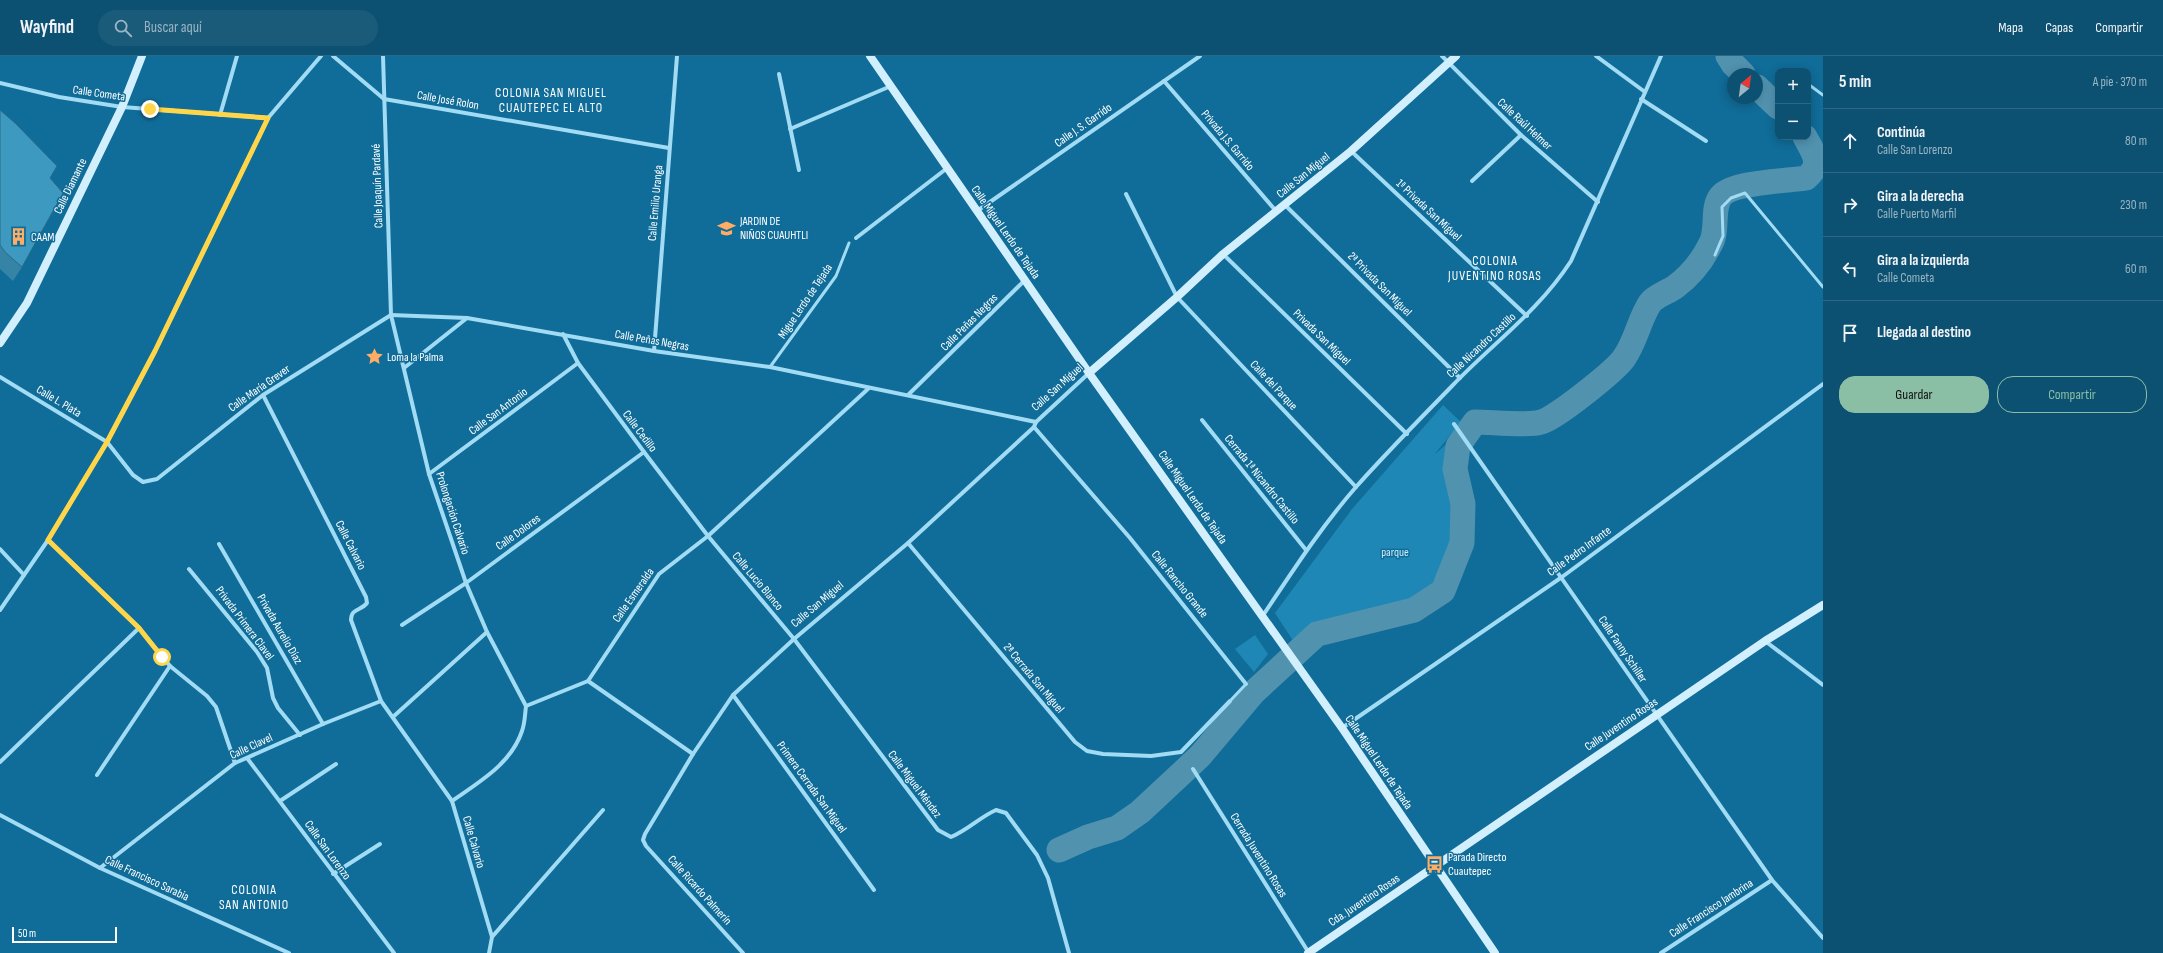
<!DOCTYPE html>
<html lang="es">
<meta charset="utf-8">
<style>
body{margin:0;font-family:"Sofia Sans Condensed",sans-serif;background:#1a5b7a;color:#f1f3f6}
.controls{position:absolute;right:12px;top:12px;display:grid;overflow:hidden;border-radius:8px;box-shadow:0 2px 10px #0003}
.controls button{width:36px;height:36px;display:grid;place-items:center;padding:0;border:0;border-bottom:1px solid #2c6884;background:#0c5172;color:#f1f3f6;font:20px sans-serif}
.compass{position:absolute;left:1727px;top:12px;width:36px;height:36px;border-radius:50%;background:#0c5172;box-shadow:0 2px 10px #0003;rotate:29deg}
.scale{position:absolute;left:12px;bottom:10px;width:105px;box-sizing:border-box;padding-left:4px;border:2px solid #fff;border-top:0;font-size:11px;line-height:14px;white-space:nowrap;color:#fff;-webkit-text-stroke:3px #106c98;paint-order:stroke}
.stop{position:absolute;width:12px;height:12px;margin:-9px;border:3px solid #ffd54a;border-radius:50%;background:#fff}
.stop.end{background:#ffd54a;border-color:#fff;box-shadow:0 1px 4px #0008}
.list{margin:0;padding:0;list-style:none}
h2{display:flex;justify-content:space-between;align-items:center;height:52px;margin:0;padding:0 16px;font-size:17px}
h2 small{font-size:13px;font-weight:400;color:#9ab5c4}
.list li{display:grid;grid-template-columns:26px 1fr auto;gap:12px;align-items:center;box-sizing:border-box;height:64px;padding:0 16px;border-top:1px solid #2c6884}
.list b{display:block;font-size:15px;white-space:nowrap}
.list p{margin:0;font-size:13px;white-space:nowrap;color:#9ab5c4}
.list em{font-size:13px;font-style:normal;color:#9ab5c4}
.actions{display:flex;gap:8px;padding:12px 16px}
.actions a{flex:1;padding:9px 0;border:1px solid #8abfa5;border-radius:16px;text-align:center;font-size:14px;color:#8abfa5}
.actions .main{background:#8abfa5;color:#111}
.icon{flex:none;width:22px;height:22px;fill:none;stroke:currentColor;stroke-width:2;stroke-linecap:round;stroke-linejoin:round}
.map{position:relative;flex:none;width:1823px;height:897px;overflow:hidden}
header{display:flex;align-items:center;gap:24px;box-sizing:border-box;height:56px;padding:0 20px;background:#0c5172;border-bottom:1px solid #2c6884}
header strong{font-size:19px}
nav{display:flex;gap:22px;margin-inline-start:auto;font-size:14px}
.search{width:280px;height:36px;background:#1a5b7a;display:flex;align-items:center;gap:10px;box-sizing:border-box;padding:0 14px;border-radius:22px;color:#9ab5c4;font-size:15px}
main{display:flex}
aside{flex:1;background:#0c5172}
.map>svg:first-child{display:block}
.green{fill:#1f87b5}
.lines{fill:none;stroke-linecap:round;stroke-linejoin:round}
.river{stroke:#5192af;stroke-width:25}
.lane{stroke:#a1dbf4;stroke-width:3}
.street{stroke:#a1dbf4;stroke-width:4}
.secondary{stroke:#d1effd;stroke-width:8}
.wall{fill:#3584a6}
.building{fill:#3e99c1;stroke:#2b6b87}
.route{stroke:#ffd54a;stroke-width:5}
.labels{text-anchor:middle;stroke-width:3;stroke-linejoin:round;paint-order:stroke}
.street-label{font-size:12px;fill:#fff;stroke:#106c98}
.poi-label{font-size:12px;fill:#fff;stroke:#106c98;text-anchor:start}
.park-label{font-size:12px;fill:#c9eefe;stroke:#106c98}
.neighbourhood-label{font-size:13px;letter-spacing:1px;fill:#fff;stroke:#106c98}
</style>
<header>
<strong>Wayfind</strong>
<div class="search"><svg class="icon" aria-label="search" viewBox="0 0 24 24"><circle cx="10" cy="10" r="6"/><path d="M15 15l6 6"/></svg>Buscar aquí</div>
<nav><a>Mapa</a><a>Capas</a><a>Compartir</a></nav>
</header>
<main>
<div class="map">
<svg width="1823" height="897" viewBox="0 0 1823 897">
<rect width="100%" height="100%" fill="#106c98"/>
<!-- green -->
<g class="green">
<polygon points="1443,349 1461,366 1434,399 1451,384 1458,390 1455,413 1463,448 1462,487 1443,535 1414,554 1317,578 1299,594 1275,557 1352,453"/>
<polygon points="1255,579 1268,598 1254,616 1235,593"/>
</g>
<g class="lines">
<!-- river -->
<g class="river">
<polyline points="1728,0 1733,8 1743,18"/>
<polyline points="1757,31 1778,51"/>
<path d="M1059 794 1088 781 1117 772 1140 756 1200 700 1254 636 1317 578 1414 554 1443 535 1462 487 1463 448 1455 413 1458 390 1475 366C1491 366 1528 370 1541 366 1555 363 1616 314 1624 302 1636 285 1639 264 1650 247 1655 240 1668 236 1675 231 1690 220 1702 205 1710 189 1719 175 1711 152 1721 140 1733 126 1788 125 1806 122 1823 108 1814 98 1805 81"/>
</g>
<!-- lane -->
<g class="lane">
<polyline points="1808,28 1823,39"/>
<polyline points="1715,199 1723,180 1722,151 1731,142 1745,137 1823,231"/>
<polyline points="770,311 836,220 849,187"/>
<polyline points="1230,645 1246,628"/>
</g>
<!-- street -->
<g class="street">
<polyline points="333,0 384,43 669,92"/>
<polyline points="383,0 391,259 429,418 466,527 487,576 526,650"/>
<polyline points="1442,0 1521,79 1598,146"/>
<polyline points="1596,0 1645,36"/>
<polyline points="779,18 799,114"/>
<polyline points="1164,25 1276,155"/>
<polyline points="0,27 59,41 122,51 268,62"/>
<polyline points="1641,43 1706,85"/>
<polyline points="220,59 237,0"/>
<polyline points="790,73 891,30"/>
<polyline points="1351,95 1527,260"/>
<polyline points="1472,125 1521,79"/>
<polyline points="1126,138 1177,241 1356,431"/>
<polyline points="1285,149 1460,322"/>
<polyline points="977,155 1200,0"/>
<polyline points="856,182 946,113"/>
<polyline points="1223,198 1407,378"/>
<polyline points="391,259 467,262 654,295 770,311 1036,366"/>
<path d="M563 278 578 307 644 396 708 480 794 583 938 774 951 781C968 774 980 761 996 754L1006 757 1037 799 1048 822 1069 897"/>
<polyline points="654,295 677,0"/>
<polyline points="404,312 467,262"/>
<polyline points="0,321 107,386 133,419 143,426 157,423 263,339 391,259"/>
<polyline points="909,338 1025,224"/>
<path d="M263 339 366 541 367 547C361 555 351 552 351 564L381 645"/>
<polyline points="1202,364 1306,494"/>
<polyline points="1454,368 1772,824 1823,882"/>
<polyline points="1034,371 1130,482 1246,628"/>
<polyline points="429,418 578,307"/>
<polyline points="48,484 139,572 170,610 207,640 216,651 235,707"/>
<polyline points="908,487 1075,686 1087,695 1103,698 1151,700 1181,696 1230,645"/>
<polyline points="219,488 323,668"/>
<polyline points="0,493 24,519"/>
<polyline points="189,513 257,596 267,612 273,642 278,652 300,679"/>
<polyline points="0,554 48,484 107,386 155,295 268,62 321,0"/>
<path d="M1262 561C1292 516 1321 471 1356 431 1387 396 1420 363 1452 330 1494 286 1537 257 1571 205L1661 0"/>
<polyline points="402,569 466,527 644,396"/>
<polyline points="1765,585 1823,629"/>
<polyline points="588,625 693,698"/>
<polyline points="733,639 874,834"/>
<polyline points="394,660 487,576"/>
<polyline points="1342,672 1562,521 1823,328"/>
<polyline points="247,702 394,897"/>
<polyline points="0,706 139,572"/>
<polyline points="1193,713 1309,897"/>
<polyline points="97,719 170,610"/>
<polyline points="280,745 336,708"/>
<path d="M452 745C479 726 511 708 522 675 525 667 525 658 526 650L588 625 659 518 708 480 869 332"/>
<polyline points="0,759 100,812 289,897"/>
<polyline points="100,812 235,707 323,668 381,645 452,745 492,881 489,897"/>
<polyline points="333,818 380,788"/>
<polyline points="492,881 603,754"/>
<polyline points="743,897 646,790 643,784 645,778 693,698 733,639 794,583 908,487 1034,371 1036,366 1089,317"/>
<polyline points="1661,897 1772,824"/>
</g>
<!-- secondary -->
<g class="secondary">
<polyline points="870,0 1089,317 1342,672 1495,897"/>
<polyline points="0,287 27,247 122,51 142,0"/>
<polyline points="1089,317 1177,241 1223,198 1351,95 1456,0"/>
<polyline points="1308,897 1765,585 1823,549"/>
</g>
</g>
<!-- wall -->
<polygon class="wall" points="0,54 50,122 22,211 13,225 0,213"/>
<!-- building -->
<polygon class="building" points="0,54 15,67 57,110 50,122 63,137 22,211 6,197 0,189"/>
<g class="lines">
<!-- route -->
<polyline class="route" points="150,53 268,62 155,295 107,386 48,484 139,572 162,601"/>
</g>
<!-- icons -->
<defs>
<symbol id="school-bare" viewBox="-9 -9 18 18"><path d="M0-5L7-2L0 1L-7-2ZM-4 1L0 2.5L4 1V4Q0 6-4 4Z" fill="#ffac64" stroke="#106c98" stroke-width="2.5" paint-order="stroke"/></symbol>
<symbol id="building-bare" viewBox="-9 -9 18 18"><path d="M-4-6H4V6H1V3H-1V6H-4ZM-2.5-4.3h1.7v1.8h-1.7ZM.8-4.3h1.7v1.8H.8ZM-2.5-1h1.7V.8h-1.7ZM.8-1h1.7V.8H.8Z" fill="#ffac64" stroke="#106c98" stroke-width="2.5" paint-order="stroke"/></symbol>
<symbol id="sight-bare" viewBox="-9 -9 18 18"><path d="M0-6L1.8-2.2L6-1.7L2.9 1.2L3.7 5.4L0 3.3L-3.7 5.4L-2.9 1.2L-6-1.7L-1.8-2.2Z" fill="#ffac64" stroke="#106c98" stroke-width="2.5" paint-order="stroke"/></symbol>
<symbol id="bus-bare" viewBox="-9 -9 18 18"><path d="M-5-6H5V4H4V6H2V4H-2V6H-4V4H-5ZM-3.5-4V0h7V-4ZM-3.5 1.2v1.5H-2V1.2ZM2 1.2v1.5H3.5V1.2Z" fill="#ffac64" stroke="#106c98" stroke-width="2.5" paint-order="stroke"/></symbol>
</defs>
<g fill-rule="evenodd">
<use href="#school-bare" x="714" y="160" width="25" height="25"/>
<use href="#building-bare" x="6" y="168" width="25" height="25"/>
<use href="#sight-bare" x="362" y="288" width="25" height="25"/>
<use href="#bus-bare" x="1422" y="796" width="25" height="25"/>
</g>
<g class="labels">
<!-- street labels -->
<g class="street-label">
<text transform="translate(99 37) rotate(8)" y="4">Calle Cometa</text>
<text transform="translate(448 44) rotate(10)" y="4">Calle José Rolon</text>
<text transform="translate(1525 68) rotate(43)" y="4">Calle Raúl Helmer</text>
<text transform="translate(1083 69) rotate(-35)" y="4">Calle J. S. Garrido</text>
<text transform="translate(1228 84) rotate(50)" y="4">Privada J.S. Garrido</text>
<text transform="translate(1303 119) rotate(-39)" y="4">Calle San Miguel</text>
<text transform="translate(70 130) rotate(-64)" y="4">Calle Diamante</text>
<text transform="translate(377 130) rotate(-92)" y="4">Calle Joaquín Pardavé</text>
<text transform="translate(655 147) rotate(-85)" y="4">Calle Emilio Uranga</text>
<text transform="translate(1429 154) rotate(43)" y="4">1ª Privada San Miguel</text>
<text transform="translate(1006 176) rotate(55)" y="4">Calle Miguel Lerdo de Tejada</text>
<text transform="translate(1380 228) rotate(45)" y="4">2ª Privada San Miguel</text>
<text transform="translate(805 245) rotate(-56)" y="4">Migue Lerdo de Tejada</text>
<text transform="translate(969 266) rotate(-45)" y="4">Calle Peñas Negras</text>
<text transform="translate(1322 281) rotate(44)" y="4">Privada San Miguel</text>
<text transform="translate(652 284) rotate(10)" y="4">Calle Peñas Negras</text>
<text transform="translate(1481 289) rotate(-43)" y="4">Calle Nicandro Castillo</text>
<text transform="translate(1274 329) rotate(47)" y="4">Calle del Parque</text>
<text transform="translate(1057 331) rotate(-42)" y="4">Calle San Miguel</text>
<text transform="translate(259 332) rotate(-35)" y="4">Calle María Grever</text>
<text transform="translate(59 345) rotate(31)" y="4">Calle L. Plata</text>
<text transform="translate(498 355) rotate(-37)" y="4">Calle San Antonio</text>
<text transform="translate(640 375) rotate(53)" y="4">Calle Cedillo</text>
<text transform="translate(1262 423) rotate(51)" y="4">Cerrada 1ª Nicandro Castillo</text>
<text transform="translate(1193 441) rotate(55)" y="4">Calle Miguel Lerdo de Tejada</text>
<text transform="translate(453 457) rotate(72)" y="4">Prolongación Calvario</text>
<text transform="translate(518 476) rotate(-36)" y="4">Calle Dolores</text>
<text transform="translate(351 489) rotate(63)" y="4">Calle Calvario</text>
<text transform="translate(1579 495) rotate(-36)" y="4">Calle Pedro Infante</text>
<text transform="translate(758 525) rotate(50)" y="4">Calle Lucio Blanco</text>
<text transform="translate(1180 528) rotate(51)" y="4">Calle Rancho Grande</text>
<text transform="translate(633 539) rotate(-55)" y="4">Calle Esmeralda</text>
<text transform="translate(817 548) rotate(-40)" y="4">Calle San Miguel</text>
<text transform="translate(245 567) rotate(53)" y="4">Privada Primera Clavel</text>
<text transform="translate(280 573) rotate(60)" y="4">Privada Aurelio Díaz</text>
<text transform="translate(1623 593) rotate(56)" y="4">Calle Fanny Schiller</text>
<text transform="translate(1034 622) rotate(50)" y="4">2ª Cerrada San Miguel</text>
<text transform="translate(1621 668) rotate(-34)" y="4">Calle Juventino Rosas</text>
<text transform="translate(251 690) rotate(-25)" y="4">Calle Clavel</text>
<text transform="translate(1379 706) rotate(56)" y="4">Calle Miguel Lerdo de Tejada</text>
<text transform="translate(915 728) rotate(53)" y="4">Calle Miguel Méndez</text>
<text transform="translate(812 731) rotate(54)" y="4">Primera Cerrada San Miguel</text>
<text transform="translate(474 786) rotate(74)" y="4">Calle Calvario</text>
<text transform="translate(328 794) rotate(54)" y="4">Calle San Lorenzo</text>
<text transform="translate(1259 799) rotate(58)" y="4">Cerrada Juventino Rosas</text>
<text transform="translate(147 822) rotate(25)" y="4">Calle Francisco Sarabia</text>
<text transform="translate(700 834) rotate(48)" y="4">Calle Ricardo Palmerín</text>
<text transform="translate(1364 844) rotate(-34)" y="4">Cda. Juventino Rosas</text>
<text transform="translate(1711 852) rotate(-33)" y="4">Calle Francisco Jambrina</text>
</g>
<!-- poi labels -->
<g class="poi-label">
<text x="740" y="169">JARDIN DE<tspan x="740" dy="14">NIÑOS CUAUHTLI</tspan></text>
<text x="31" y="185">CAAM</text>
<text x="387" y="305">Loma la Palma</text>
<text x="1448" y="805">Parada Directo<tspan x="1448" dy="14">Cuautepec</tspan></text>
</g>
<!-- park labels -->
<g class="park-label">
<text x="1395" y="500">parque</text>
</g>
<!-- neighbourhood labels -->
<g class="neighbourhood-label">
<text x="551" y="41">COLONIA SAN MIGUEL<tspan x="551" dy="15">CUAUTEPEC EL ALTO</tspan></text>
<text x="1495" y="209">COLONIA<tspan x="1495" dy="15">JUVENTINO ROSAS</tspan></text>
<text x="254" y="838">COLONIA<tspan x="254" dy="15">SAN ANTONIO</tspan></text>
</g>
</g>
</svg>
<div class="controls">
<button>+</button>
<button>−</button>
</div>
<svg class="compass" viewBox="-18 -18 36 36"><path d="M0-13l5 13h-10z" fill="#e53935"/><path d="M0 13l5-13h-10z" fill="#9ab5c4"/></svg>
<div class="scale">50 m</div>
<div class="stop" style="left:162px;top:601px"></div>
<div class="stop end" style="left:150px;top:53px"></div>
</div>
<aside>
<h2>5 min<small>A pie · 370 m</small></h2>
<ul class="list">
<li><svg class="icon" aria-label="ahead" viewBox="0 0 24 24"><path d="M12 20V5M6 11l6-6 6 6"/></svg><div><b>Continúa</b><p>Calle San Lorenzo</p></div><em>80 m</em></li>
<li><svg class="icon" aria-label="right" viewBox="0 0 24 24"><path d="M7 20v-9h11M14 6l5 5-5 5"/></svg><div><b>Gira a la derecha</b><p>Calle Puerto Marfil</p></div><em>230 m</em></li>
<li><svg class="icon" aria-label="left" viewBox="0 0 24 24"><path d="M17 20v-9H6M10 6l-5 5 5 5"/></svg><div><b>Gira a la izquierda</b><p>Calle Cometa</p></div><em>60 m</em></li>
<li><svg class="icon" aria-label="arrive" viewBox="0 0 24 24"><path d="M6 21V4h12l-3 4 3 4H6"/></svg><div><b>Llegada al destino</b></div></li>
</ul>
<div class="actions"><a class="main">Guardar</a><a>Compartir</a></div>
</aside>
</main>
